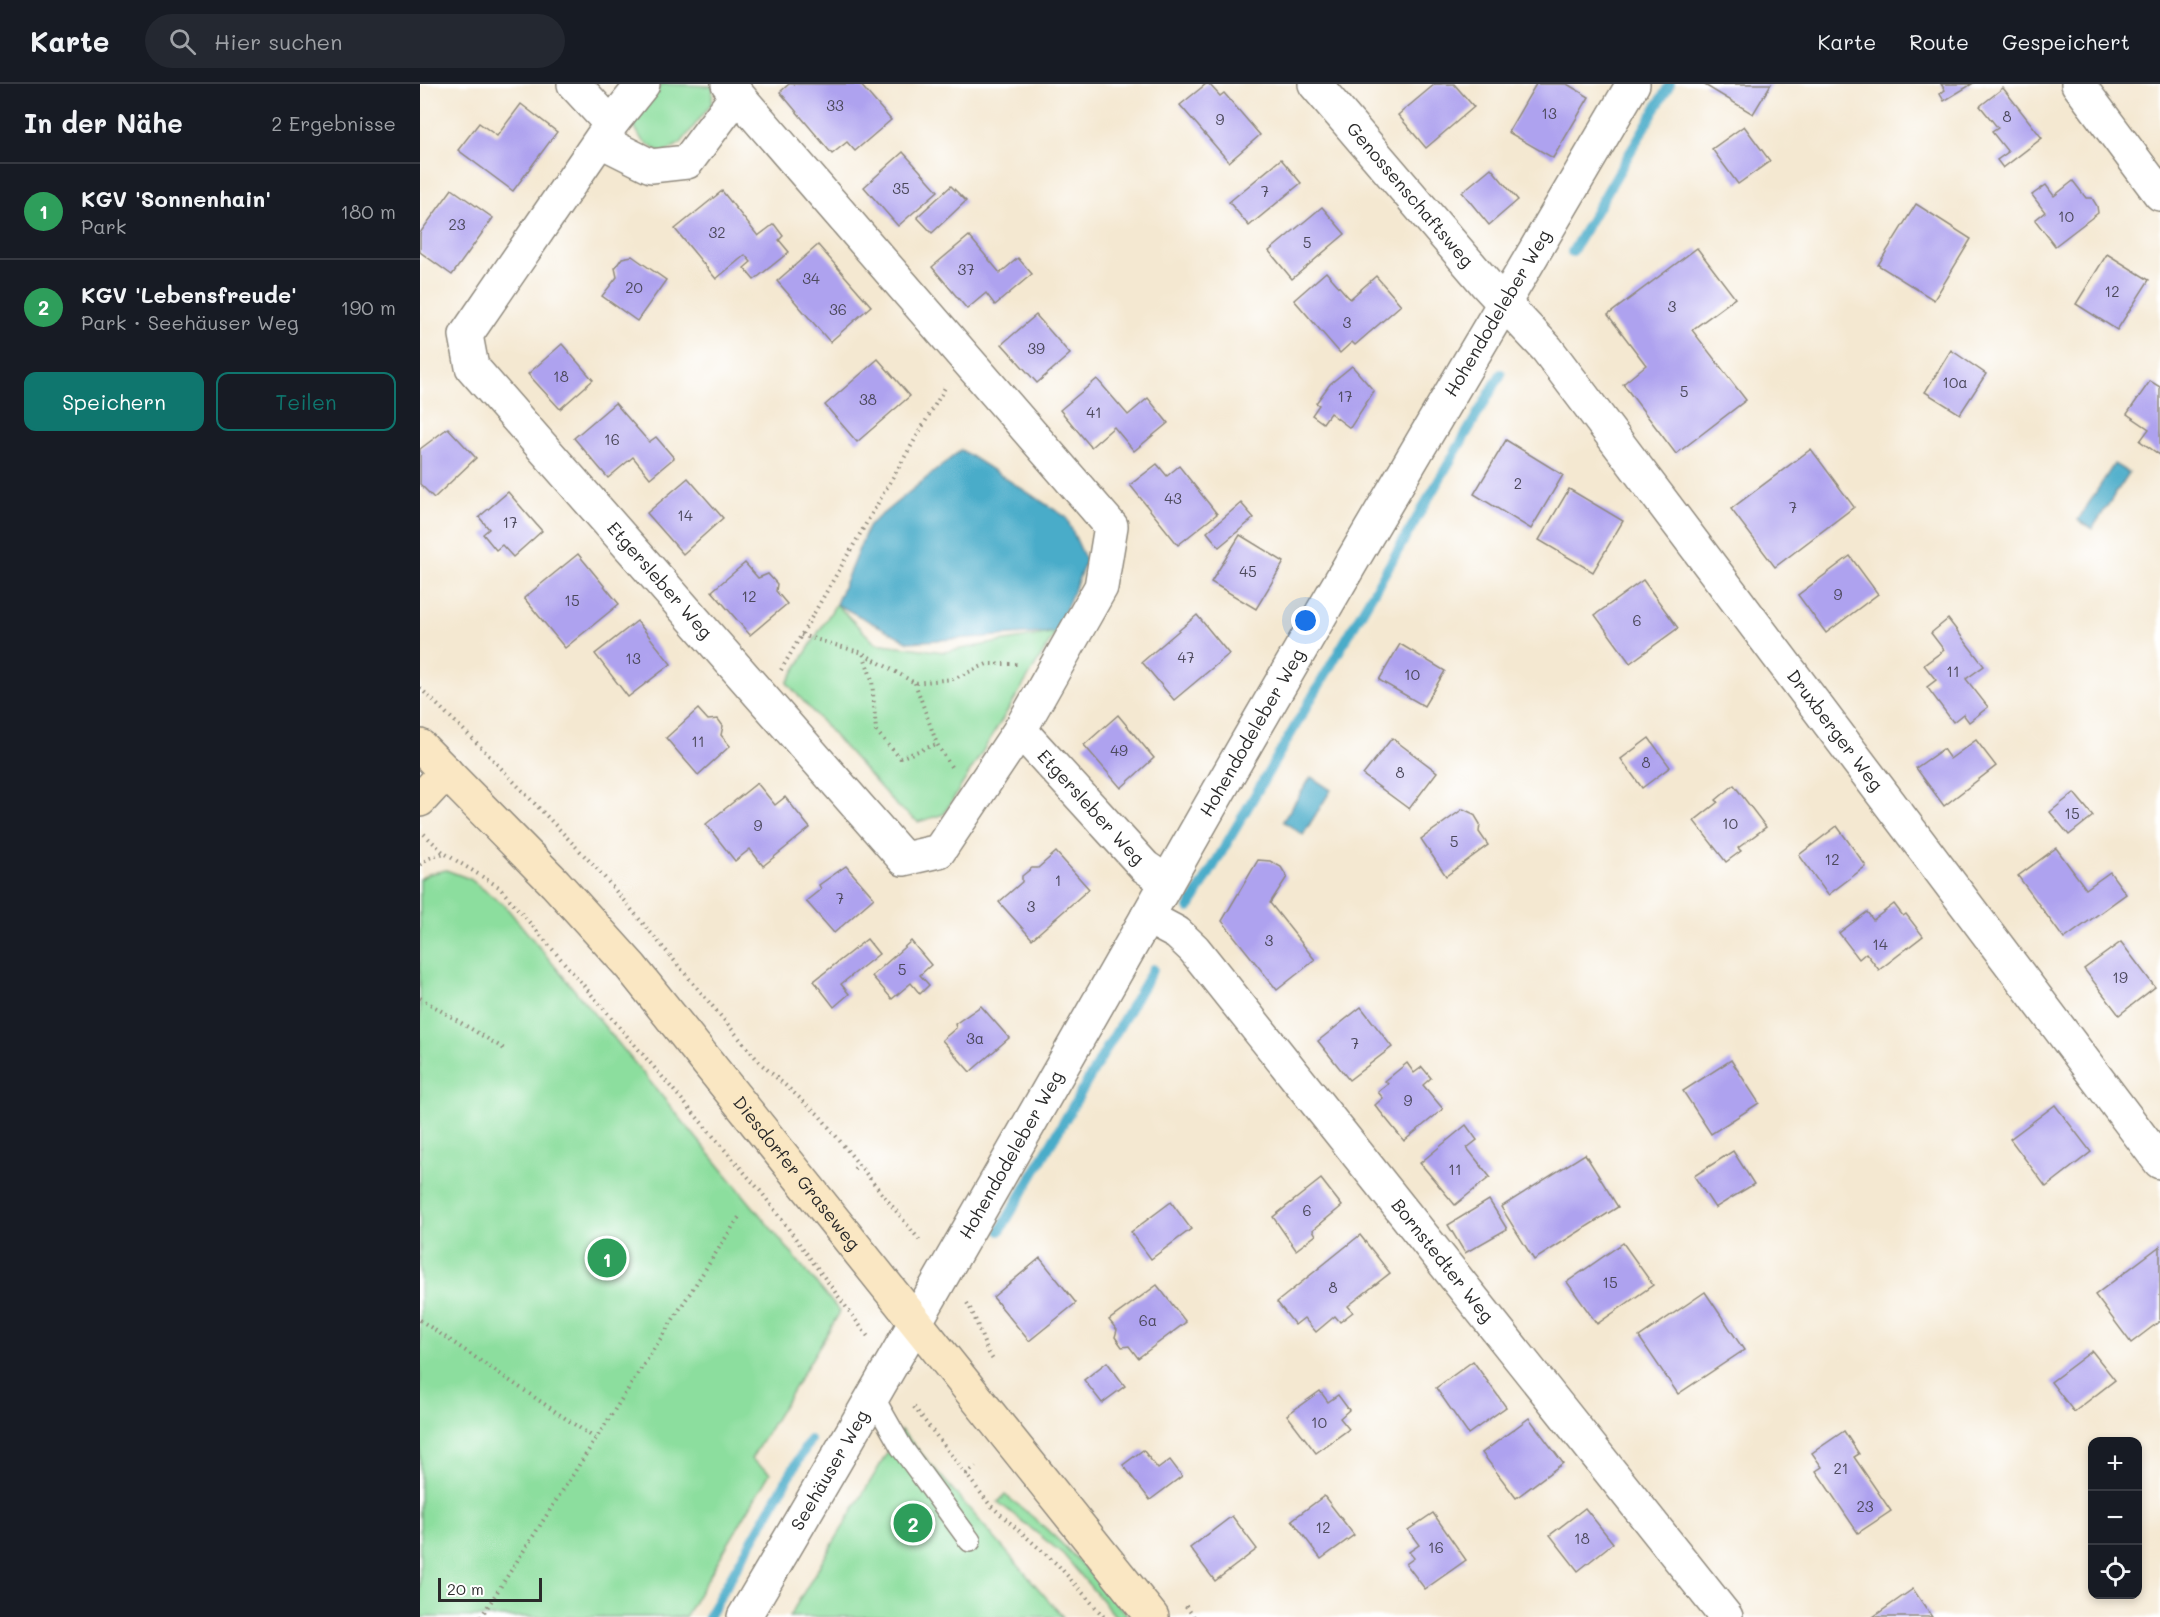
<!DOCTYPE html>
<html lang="de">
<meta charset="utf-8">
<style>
body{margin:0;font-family:Mali,sans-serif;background:#242831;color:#f1f3f6}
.controls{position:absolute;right:18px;bottom:18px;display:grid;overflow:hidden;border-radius:12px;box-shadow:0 3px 9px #0003}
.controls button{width:54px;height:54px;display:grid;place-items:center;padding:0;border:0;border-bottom:2px solid #363941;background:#171b24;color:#f1f3f6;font:30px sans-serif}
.scale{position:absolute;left:18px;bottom:15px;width:104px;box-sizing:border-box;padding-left:6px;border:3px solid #2b2b2b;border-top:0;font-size:16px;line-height:21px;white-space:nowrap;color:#2b2b2b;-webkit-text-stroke:4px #fff;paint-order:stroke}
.you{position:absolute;left:886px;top:537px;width:21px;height:21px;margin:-15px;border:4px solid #fff;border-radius:50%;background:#1a73e8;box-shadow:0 0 0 9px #1a73e833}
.badge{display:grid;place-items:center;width:39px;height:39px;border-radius:50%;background:#0f766e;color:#fff;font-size:20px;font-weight:700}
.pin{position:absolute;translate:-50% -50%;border:3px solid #fff;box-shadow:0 2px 6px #0006}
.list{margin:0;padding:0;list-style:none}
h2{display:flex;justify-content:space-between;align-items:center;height:78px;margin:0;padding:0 24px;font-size:26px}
h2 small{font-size:20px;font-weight:400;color:#9ea1a6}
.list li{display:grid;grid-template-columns:39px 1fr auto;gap:18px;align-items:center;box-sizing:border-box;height:96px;padding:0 24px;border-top:2px solid #363941}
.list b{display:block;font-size:22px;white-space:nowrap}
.list p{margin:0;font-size:20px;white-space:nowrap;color:#9ea1a6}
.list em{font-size:20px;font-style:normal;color:#9ea1a6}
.actions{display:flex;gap:12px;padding:18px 24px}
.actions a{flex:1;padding:14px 0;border:2px solid #0f766e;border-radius:12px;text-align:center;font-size:21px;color:#0f766e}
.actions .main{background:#0f766e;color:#fff}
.icon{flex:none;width:33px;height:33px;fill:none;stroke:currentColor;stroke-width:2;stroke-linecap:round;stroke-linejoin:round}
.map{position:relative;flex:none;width:1740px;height:1533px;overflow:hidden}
header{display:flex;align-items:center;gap:36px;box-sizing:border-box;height:84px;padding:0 30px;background:#171b24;border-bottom:2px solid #363941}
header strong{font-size:28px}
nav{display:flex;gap:33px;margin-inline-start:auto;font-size:21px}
.search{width:420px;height:54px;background:#242831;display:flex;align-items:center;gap:15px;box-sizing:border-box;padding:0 21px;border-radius:33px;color:#9ea1a6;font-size:22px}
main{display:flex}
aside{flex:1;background:#171b24}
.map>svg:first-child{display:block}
.green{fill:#8cde9e;stroke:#5c8464;stroke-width:1.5}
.water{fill:#4aacc9;stroke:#3a6c7a;stroke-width:1.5}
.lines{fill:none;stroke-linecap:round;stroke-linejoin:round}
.stream{stroke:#4aacc9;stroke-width:10}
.building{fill:#aea2ef}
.service-casing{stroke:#908a7e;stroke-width:24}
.minor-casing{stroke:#908a7e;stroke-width:36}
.secondary-casing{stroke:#908a7e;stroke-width:36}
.path{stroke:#908a7e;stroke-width:4;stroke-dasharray:1.5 4.5;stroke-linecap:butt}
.service{stroke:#fff;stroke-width:21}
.minor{stroke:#fff;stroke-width:33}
.secondary{stroke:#fae7c3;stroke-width:33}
.labels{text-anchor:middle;stroke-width:5;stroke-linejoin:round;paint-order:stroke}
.number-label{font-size:15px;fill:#4c495c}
.street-label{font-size:18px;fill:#2b2b2b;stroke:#fff}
</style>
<header>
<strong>Karte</strong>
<div class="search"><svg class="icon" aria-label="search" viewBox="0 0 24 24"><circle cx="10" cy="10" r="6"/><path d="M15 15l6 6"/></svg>Hier suchen</div>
<nav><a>Karte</a><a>Route</a><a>Gespeichert</a></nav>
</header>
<main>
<aside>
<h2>In der Nähe<small>2 Ergebnisse</small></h2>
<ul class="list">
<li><span class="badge" style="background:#2e9e5b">1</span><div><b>KGV 'Sonnenhain'</b><p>Park</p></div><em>180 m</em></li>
<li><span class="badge" style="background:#2e9e5b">2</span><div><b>KGV 'Lebensfreude'</b><p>Park · Seehäuser Weg</p></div><em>190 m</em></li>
</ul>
<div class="actions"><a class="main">Speichern</a><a>Teilen</a></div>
</aside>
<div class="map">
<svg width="1740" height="1533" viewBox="0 0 1740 1533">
<rect width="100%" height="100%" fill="#fff"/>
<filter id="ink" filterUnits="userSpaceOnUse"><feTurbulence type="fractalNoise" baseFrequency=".0167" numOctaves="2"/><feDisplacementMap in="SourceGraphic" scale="12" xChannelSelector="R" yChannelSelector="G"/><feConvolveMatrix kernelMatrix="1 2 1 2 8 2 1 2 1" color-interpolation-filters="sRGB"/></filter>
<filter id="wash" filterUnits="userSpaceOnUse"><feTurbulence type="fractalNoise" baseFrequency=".008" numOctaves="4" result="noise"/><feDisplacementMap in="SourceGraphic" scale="24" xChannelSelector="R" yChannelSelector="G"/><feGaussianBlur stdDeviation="1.35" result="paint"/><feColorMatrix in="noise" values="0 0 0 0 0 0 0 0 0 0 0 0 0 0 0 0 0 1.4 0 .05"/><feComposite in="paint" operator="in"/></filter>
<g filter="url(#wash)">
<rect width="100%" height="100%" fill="#f4e8d1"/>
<!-- green -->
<g class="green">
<polygon points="242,0 293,2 292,19 261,59 242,70 222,56 214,42 224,20"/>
<polygon points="416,520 455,559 524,568 636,548 524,730 498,738 476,721 367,599"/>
<polygon points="26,786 50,795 86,823 420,1228 331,1375 350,1389 265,1533 0,1533 0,795 8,790"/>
<polygon points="481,1346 643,1533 369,1533"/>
<path d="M585 1411C633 1446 670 1488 709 1533H696L643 1470 578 1418Z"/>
</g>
<!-- water -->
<g class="water">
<polygon points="541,366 646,433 666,477 636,548 489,558 416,520 449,441"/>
<polygon points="1694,380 1709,389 1672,445 1658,436"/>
<polygon points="891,693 911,706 883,751 863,737"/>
</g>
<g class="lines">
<!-- stream -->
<g class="stream">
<polyline points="1152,168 1250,0"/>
<polyline points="769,824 1081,290"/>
<polyline points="580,1147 733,885"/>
<polyline points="288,1533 390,1356"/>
</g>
</g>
<g id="blocks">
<!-- building -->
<g class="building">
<polygon points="369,0 440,0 471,36 435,67 427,58 412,70 360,8"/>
<polygon points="786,0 789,0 800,12 804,9 840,51 809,78 760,21"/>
<polygon points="1015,0 1034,0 1054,23 1006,64 978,31"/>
<polygon points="1116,0 1147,0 1169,13 1133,74 1088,48"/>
<polygon points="1283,0 1351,0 1333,30"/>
<polygon points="1521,0 1552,0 1524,17 1520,10 1525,6"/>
<polygon points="1583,4 1622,54 1583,84 1577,76 1588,68 1572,48 1578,44 1560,22"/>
<polygon points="101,20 137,48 93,107 38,66 59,39 77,52"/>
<polygon points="1324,42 1350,77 1318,100 1292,65"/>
<polygon points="483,68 518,107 478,142 444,103"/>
<polygon points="861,75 881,99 829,142 809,118"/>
<polygon points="1071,84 1098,116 1069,141 1042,108"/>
<polygon points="1653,97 1666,114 1672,114 1677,122 1678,129 1635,162 1615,136 1625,128 1612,111 1626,101 1634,112"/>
<polygon points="531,102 546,117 512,149 497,133"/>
<polygon points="32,105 73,134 32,191 0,168 0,149"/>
<polygon points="302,107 338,152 354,140 363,152 359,156 369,168 334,196 324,184 331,178 325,171 296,195 255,145"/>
<polygon points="1496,120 1551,155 1514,216 1458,181"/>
<polygon points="902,123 925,150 872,195 849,167"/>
<polygon points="549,152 580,189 598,174 612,190 575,221 566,209 547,225 512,183"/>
<polygon points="398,161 451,222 410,258 357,197"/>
<polygon points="1277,164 1315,214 1272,246 1326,316 1256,370 1203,300 1226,281 1188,231"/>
<polygon points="1687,170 1729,196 1697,246 1656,220"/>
<polygon points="212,172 246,196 217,237 182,212 197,193 195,184 202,174"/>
<polygon points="906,188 930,215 956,192 981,221 935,261 932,258 920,269 874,216"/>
<polygon points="616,231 650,270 617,299 582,260"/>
<polygon points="142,260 173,296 140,325 108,290"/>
<polygon points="1531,266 1566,290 1540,330 1505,308"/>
<polygon points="458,275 490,312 437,358 405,321"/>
<polygon points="932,282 954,307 930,344 910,329 903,339 892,331 899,321 896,319 910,300"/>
<polygon points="677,295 708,331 728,314 748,339 714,367 694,343 671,363 640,326"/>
<polygon points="1730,297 1740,303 1740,371 1720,357 1729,345 1707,330"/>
<polygon points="195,319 229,358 236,353 254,374 230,394 213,373 188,394 154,354"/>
<polygon points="28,344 56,374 14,414 0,400 0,365"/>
<polygon points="1086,356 1143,391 1111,445 1054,410"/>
<polygon points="1391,365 1434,423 1355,483 1311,425"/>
<polygon points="737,380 747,392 759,382 797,430 758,461 710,401"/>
<polygon points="268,394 303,434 263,470 227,429"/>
<polygon points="1149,405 1203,437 1173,488 1119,456"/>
<polygon points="88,408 122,447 93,473 82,461 76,466 63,450 69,445 59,433"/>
<polygon points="821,419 834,434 799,463 787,448"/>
<polygon points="820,451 864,478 836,525 791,498"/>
<polygon points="158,470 199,520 145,564 104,514"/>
<polygon points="1430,472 1458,510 1406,549 1378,511"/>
<polygon points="325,479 338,494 348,490 357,500 356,507 367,520 330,551 292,507"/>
<polygon points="1223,496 1258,544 1210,579 1175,531"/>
<polygon points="777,531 809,570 754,616 722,578"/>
<polygon points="1528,535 1564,582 1546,595 1568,623 1549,638 1543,630 1533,638 1507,603 1516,596 1504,581 1524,566 1511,549"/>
<polygon points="217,537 251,580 208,613 175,570"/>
<polygon points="980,560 1025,587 1004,622 959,596"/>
<polygon points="278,625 288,636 298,635 303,642 301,651 310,662 278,691 246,654"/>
<polygon points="698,631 734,674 701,704 664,661"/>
<polygon points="972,654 1017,688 989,725 943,691"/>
<polygon points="1229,654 1250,683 1222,704 1201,675"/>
<polygon points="1556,656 1576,682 1524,722 1496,684 1523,665 1530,675"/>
<polygon points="337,699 355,721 365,713 390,744 343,782 330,765 315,777 286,740"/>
<polygon points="1314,701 1346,743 1318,764 1321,767 1306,778 1274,737 1298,718 1296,716"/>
<polygon points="1654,709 1673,732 1649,751 1630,728"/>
<polygon points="1043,725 1054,730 1060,740 1059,748 1068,761 1026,792 1001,755"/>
<polygon points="1417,742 1446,782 1408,811 1379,771"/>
<polygon points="1636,764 1666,805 1690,788 1706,810 1644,855 1598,792"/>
<polygon points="636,768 669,805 612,855 579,818 602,798 602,792 612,784 618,784"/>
<polygon points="838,776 850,777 861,783 867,793 850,819 895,876 857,906 802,837"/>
<polygon points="426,782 454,814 414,849 386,817 401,805 399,801"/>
<polygon points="1474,820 1483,832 1486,830 1503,852 1459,886 1446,869 1439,875 1419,849 1447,828 1453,836"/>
<polygon points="447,855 459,870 421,900 429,910 414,923 394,897"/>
<polygon points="491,857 511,881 500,891 509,901 500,910 491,899 472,915 452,892"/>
<polygon points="1701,858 1735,903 1699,931 1664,885"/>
<polygon points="561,922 589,954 550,988 522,956 536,944 535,940"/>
<polygon points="941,923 972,963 929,996 898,957"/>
<polygon points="1311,976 1339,1019 1291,1050 1263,1007"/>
<polygon points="987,979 994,989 1002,983 1011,994 1003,1001 1023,1025 984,1057 955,1021 963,1014 958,1008 968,1000 965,997"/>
<polygon points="1635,1021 1671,1068 1626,1103 1590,1055"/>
<polygon points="1046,1041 1057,1056 1047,1064 1070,1093 1035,1121 1000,1079"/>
<polygon points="1313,1067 1334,1100 1295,1124 1274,1092"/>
<polygon points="1165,1070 1198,1123 1114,1176 1081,1123"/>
<polygon points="901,1095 922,1122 893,1146 896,1151 876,1166 853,1133"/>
<polygon points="1069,1116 1087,1145 1045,1169 1028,1141"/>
<polygon points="751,1118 771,1145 731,1175 711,1148"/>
<polygon points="940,1151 970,1189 928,1222 933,1228 920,1238 915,1232 896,1248 884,1234 875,1241 857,1218"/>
<polygon points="1203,1159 1233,1201 1177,1240 1147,1198"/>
<polygon points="1740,1162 1740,1237 1711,1259 1675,1211"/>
<polygon points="620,1174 656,1219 609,1257 573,1213"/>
<polygon points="737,1201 766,1238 718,1274 709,1262 702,1263 695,1253 697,1246 689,1236"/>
<polygon points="1285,1208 1324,1266 1258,1310 1219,1253"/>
<polygon points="1672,1267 1695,1296 1654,1328 1631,1298"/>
<polygon points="1053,1277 1086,1323 1048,1350 1016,1304"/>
<polygon points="687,1278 705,1302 682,1319 664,1296"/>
<polygon points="900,1307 908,1318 918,1311 929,1326 920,1334 929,1345 896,1369 867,1331"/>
<polygon points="1109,1334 1143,1379 1096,1414 1062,1369"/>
<polygon points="1424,1347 1439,1370 1434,1373 1471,1427 1438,1449 1396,1387 1402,1383 1392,1369"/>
<polygon points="723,1366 738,1385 750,1376 762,1392 730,1416 703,1381"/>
<polygon points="904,1412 934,1451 901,1475 872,1436"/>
<polygon points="1165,1424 1193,1459 1158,1487 1130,1451"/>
<polygon points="1013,1429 1046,1476 1005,1505 986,1480 994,1474 989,1468 999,1461 988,1446"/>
<polygon points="812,1432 837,1465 795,1497 770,1464"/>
<polygon points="1493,1505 1512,1533 1453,1533"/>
</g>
</g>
</g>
<g filter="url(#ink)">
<use href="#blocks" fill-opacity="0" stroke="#908a7e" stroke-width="1.5"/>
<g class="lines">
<defs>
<polyline id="service" points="453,1313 482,1364 550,1457"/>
<g id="minor">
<polyline points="154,0 191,40"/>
<path id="s1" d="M223 0 191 40 46 251 52 283 484 775 519 767 600 646 725 783 747 798"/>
<polyline points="308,0 691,442 681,503 600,646"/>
<path id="s2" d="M895 0 1067 201 1127 265 1740 1078"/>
<polyline points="1658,0 1740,110"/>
<polyline points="181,57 231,82 267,78 317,11"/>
<path id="s3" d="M727 833 757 849 774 865 1306 1533"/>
<path id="s4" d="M324 1533C468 1290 606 1045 746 800 898 531 1057 266 1213 0"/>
</g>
<g id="secondary">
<path id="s5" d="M0 662 135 799 211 883 732 1533"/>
<polyline points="0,716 26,688"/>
</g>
</defs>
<!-- service casing -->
<use href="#service" class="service-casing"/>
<!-- minor casing -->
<use href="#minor" class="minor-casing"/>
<!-- secondary casing -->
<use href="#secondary" class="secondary-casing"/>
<!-- path -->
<g class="path">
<polyline points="381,551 443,569 452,596 456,647 480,674 517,660"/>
<polyline points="444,570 495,599 533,595 567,580 599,580"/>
<polyline points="361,586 526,302"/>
<polyline points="495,599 517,660 533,686"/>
<polyline points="0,604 55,657 179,787 341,980 399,1031 501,1158"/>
<polyline points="4,750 24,769 79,803 342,1109 449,1254"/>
<polyline points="0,781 9,774 24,769"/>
<polyline points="0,914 86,966"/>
<polyline points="434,1085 439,1081"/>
<path d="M547 1219C559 1237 561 1260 574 1277"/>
<polyline points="0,1236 176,1355"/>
<polyline points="494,1323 570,1421 638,1481 684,1533"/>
<polyline points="546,1390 556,1383"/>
<polyline points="766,1522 774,1533"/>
<polyline points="61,1533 321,1130"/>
</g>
<!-- service -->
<use href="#service" class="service"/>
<!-- minor -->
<use href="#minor" class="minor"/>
<!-- secondary -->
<use href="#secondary" class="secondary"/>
</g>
</g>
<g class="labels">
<!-- number labels -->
<g class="number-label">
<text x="415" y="27">33</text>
<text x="1129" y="35">13</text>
<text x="1587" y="38">8</text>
<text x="800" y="41">9</text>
<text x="481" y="110">35</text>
<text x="845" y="113">7</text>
<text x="1646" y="138">10</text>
<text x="37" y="146">23</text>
<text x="297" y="154">32</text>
<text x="887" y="164">5</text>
<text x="546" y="191">37</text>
<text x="391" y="200">34</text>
<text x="214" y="209">20</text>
<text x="1692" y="213">12</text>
<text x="1252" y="228">3</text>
<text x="418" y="231">36</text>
<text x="927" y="244">3</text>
<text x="616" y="270">39</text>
<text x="141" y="298">18</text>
<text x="1535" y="304">10a</text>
<text x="1264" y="313">5</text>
<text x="925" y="318">17</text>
<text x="448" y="321">38</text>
<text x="674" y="334">41</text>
<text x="192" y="361">16</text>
<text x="1098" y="405">2</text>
<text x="753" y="420">43</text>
<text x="1373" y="429">7</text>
<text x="265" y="437">14</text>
<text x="90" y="444">17</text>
<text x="828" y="493">45</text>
<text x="1418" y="516">9</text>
<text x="329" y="518">12</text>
<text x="152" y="522">15</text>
<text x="1217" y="542">6</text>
<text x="766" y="579">47</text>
<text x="213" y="580">13</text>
<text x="1533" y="593">11</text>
<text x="992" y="596">10</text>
<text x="278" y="663">11</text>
<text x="699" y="672">49</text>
<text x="1226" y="684">8</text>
<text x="980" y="694">8</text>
<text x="1652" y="735">15</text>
<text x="1310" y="745">10</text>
<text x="338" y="747">9</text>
<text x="1034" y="763">5</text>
<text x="1412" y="781">12</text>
<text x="638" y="802">1</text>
<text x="420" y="820">7</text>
<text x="611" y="828">3</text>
<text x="849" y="862">3</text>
<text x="1460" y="866">14</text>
<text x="482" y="891">5</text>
<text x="1700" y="899">19</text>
<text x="555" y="960">3a</text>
<text x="935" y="965">7</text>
<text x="988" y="1022">9</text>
<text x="1035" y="1091">11</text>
<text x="887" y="1132">6</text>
<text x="1190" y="1204">15</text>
<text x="913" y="1209">8</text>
<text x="728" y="1242">6a</text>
<text x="899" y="1344">10</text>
<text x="1421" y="1390">21</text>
<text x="1445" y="1428">23</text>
<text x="903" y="1449">12</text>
<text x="1162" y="1460">18</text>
<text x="1016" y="1469">16</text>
</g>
<!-- street labels -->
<g class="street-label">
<text dy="6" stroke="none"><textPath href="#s2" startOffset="146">Genossenschaftsweg</textPath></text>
<text dy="6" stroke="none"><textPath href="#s4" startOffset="1506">Hohendodeleber Weg</textPath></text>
<text dy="6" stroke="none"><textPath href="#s1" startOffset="624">Etgersleber Weg</textPath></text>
<text dy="6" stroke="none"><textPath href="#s2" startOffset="830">Druxberger Weg</textPath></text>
<text dy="6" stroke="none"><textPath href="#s4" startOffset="1020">Hohendodeleber Weg</textPath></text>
<text dy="6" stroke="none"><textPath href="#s1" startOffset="1281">Etgersleber Weg</textPath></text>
<text dy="6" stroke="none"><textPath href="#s4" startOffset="534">Hohendodeleber Weg</textPath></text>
<text dy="6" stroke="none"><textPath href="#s5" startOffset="570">Diesdorfer Graseweg</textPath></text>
<text dy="6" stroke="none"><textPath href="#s3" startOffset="456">Bornstedter Weg</textPath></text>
<text dy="6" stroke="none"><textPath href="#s4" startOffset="170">Seehäuser Weg</textPath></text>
</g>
</g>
</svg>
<div class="controls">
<button>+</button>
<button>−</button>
<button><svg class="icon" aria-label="locate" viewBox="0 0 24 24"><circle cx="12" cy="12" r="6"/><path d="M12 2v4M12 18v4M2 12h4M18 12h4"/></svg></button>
</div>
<div class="scale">20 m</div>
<div class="you"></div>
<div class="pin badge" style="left:187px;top:1174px;background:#2e9e5b">1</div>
<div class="pin badge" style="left:493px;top:1439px;background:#2e9e5b">2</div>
</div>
</main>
